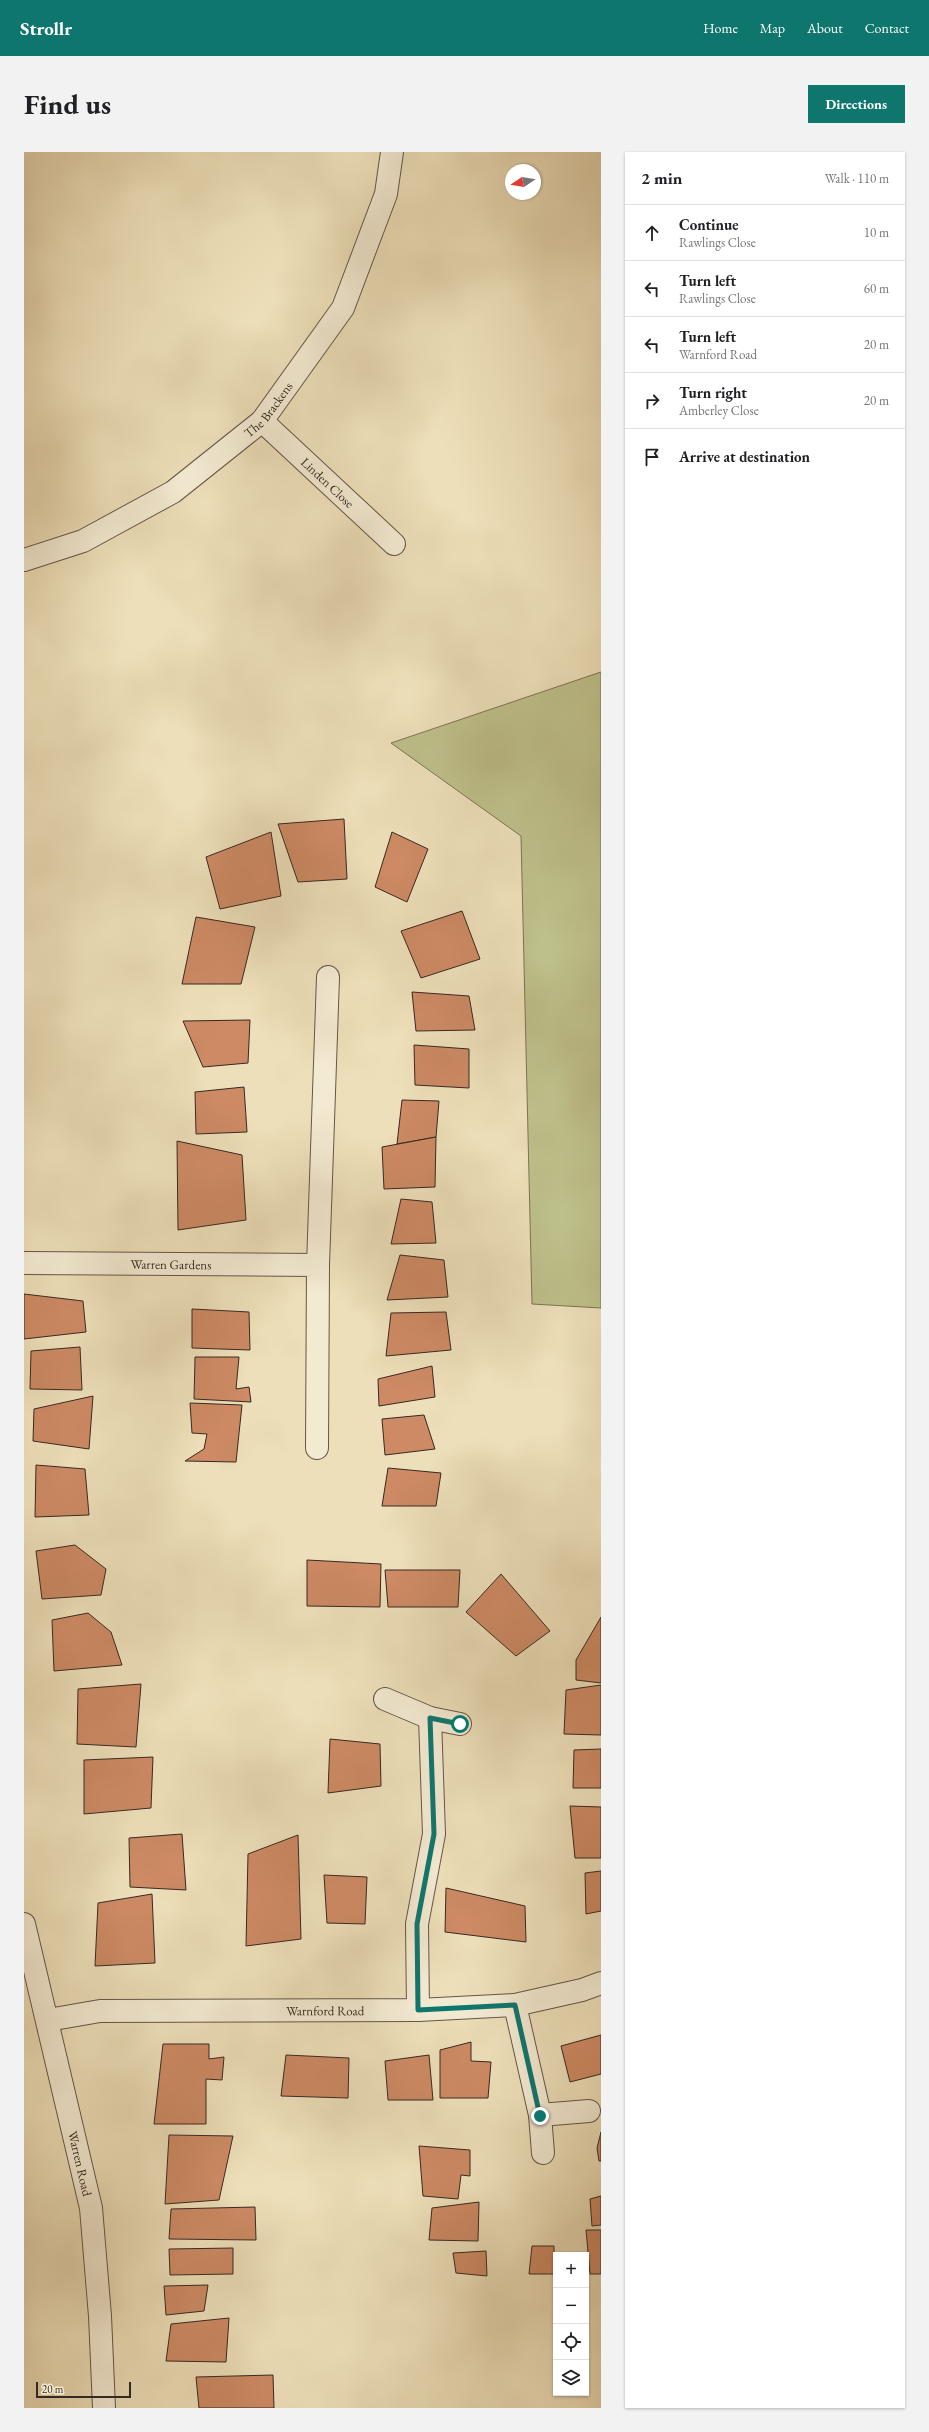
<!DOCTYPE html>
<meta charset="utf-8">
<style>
body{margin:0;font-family:"EB Garamond",serif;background:#f2f2f2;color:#202124}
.controls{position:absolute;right:12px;bottom:12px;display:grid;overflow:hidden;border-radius:0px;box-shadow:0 1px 3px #0004}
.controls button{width:36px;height:36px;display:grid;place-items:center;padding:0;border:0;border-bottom:1px solid #e0e0e0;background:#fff;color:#202124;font:20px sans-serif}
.compass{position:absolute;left:481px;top:12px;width:36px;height:36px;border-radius:50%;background:#fff;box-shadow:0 1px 3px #0004;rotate:258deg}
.scale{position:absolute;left:12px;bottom:10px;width:95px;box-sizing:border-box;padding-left:4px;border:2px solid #362922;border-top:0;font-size:11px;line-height:14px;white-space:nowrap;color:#362922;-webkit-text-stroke:3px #f3ead2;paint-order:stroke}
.stop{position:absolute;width:12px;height:12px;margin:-9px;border:3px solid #0f766e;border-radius:50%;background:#fff}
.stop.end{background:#0f766e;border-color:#fff;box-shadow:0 1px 4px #0008}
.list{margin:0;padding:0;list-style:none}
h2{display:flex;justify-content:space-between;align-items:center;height:52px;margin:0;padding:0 16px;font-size:17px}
h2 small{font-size:13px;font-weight:400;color:#757577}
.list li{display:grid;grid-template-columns:26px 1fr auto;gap:12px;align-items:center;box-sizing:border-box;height:56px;padding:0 16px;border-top:1px solid #e0e0e0}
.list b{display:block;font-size:15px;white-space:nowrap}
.list p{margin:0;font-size:13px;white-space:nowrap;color:#757577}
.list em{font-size:13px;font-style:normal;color:#757577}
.icon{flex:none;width:22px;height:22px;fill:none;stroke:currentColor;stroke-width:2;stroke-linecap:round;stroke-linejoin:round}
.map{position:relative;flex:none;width:577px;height:2256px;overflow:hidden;border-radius:0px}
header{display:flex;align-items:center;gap:24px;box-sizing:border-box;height:56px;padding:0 20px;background:#0f766e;color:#fff}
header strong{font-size:19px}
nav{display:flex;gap:22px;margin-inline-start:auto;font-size:14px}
.intro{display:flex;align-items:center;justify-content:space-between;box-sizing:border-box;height:96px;padding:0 24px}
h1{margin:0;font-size:28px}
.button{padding:10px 18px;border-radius:0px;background:#0f766e;color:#fff;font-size:14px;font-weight:700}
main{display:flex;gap:24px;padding:0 24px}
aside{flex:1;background:#fff;border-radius:0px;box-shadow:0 1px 3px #0004}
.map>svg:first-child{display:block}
.green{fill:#bec08b;stroke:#7a7456}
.building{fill:#cd8a64;stroke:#362922}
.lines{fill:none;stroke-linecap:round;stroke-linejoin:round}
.street-casing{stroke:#645648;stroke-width:24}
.street{stroke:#f3ead2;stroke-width:22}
.route{stroke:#0f766e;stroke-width:5}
.labels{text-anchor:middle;stroke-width:3;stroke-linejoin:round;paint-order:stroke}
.street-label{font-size:13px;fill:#362922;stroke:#f3ead2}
</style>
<header>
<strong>Strollr</strong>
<nav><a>Home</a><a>Map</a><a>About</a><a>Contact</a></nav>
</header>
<div class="intro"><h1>Find us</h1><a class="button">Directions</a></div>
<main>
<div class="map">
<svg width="577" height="2256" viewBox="0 0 577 2256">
<rect width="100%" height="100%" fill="#eddfb9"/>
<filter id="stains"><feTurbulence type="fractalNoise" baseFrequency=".005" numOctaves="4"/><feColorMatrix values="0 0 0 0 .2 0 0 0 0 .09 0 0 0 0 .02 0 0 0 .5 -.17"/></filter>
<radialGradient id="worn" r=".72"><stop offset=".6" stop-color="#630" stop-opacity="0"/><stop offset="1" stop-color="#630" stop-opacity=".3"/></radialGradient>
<!-- green -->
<polygon class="green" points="577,520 577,1156 508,1152 497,684 367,591"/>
<!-- building -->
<g class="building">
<polygon points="320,667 323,727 274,730 254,672"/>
<polygon points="247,680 257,744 196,757 182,705"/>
<polygon points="368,680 404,697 383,750 351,735"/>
<polygon points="438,759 456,807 397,826 377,779"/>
<polygon points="172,765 231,775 217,832 158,832"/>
<polygon points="388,840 445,844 451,878 392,879"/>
<polygon points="226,868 224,911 179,915 159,869"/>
<polygon points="390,893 445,897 445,936 391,933"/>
<polygon points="220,935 223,980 172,982 171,940"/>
<polygon points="378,948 415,949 412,985 373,992"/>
<polygon points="412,985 411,1035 360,1037 358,995"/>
<polygon points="153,989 218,1003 222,1068 154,1078"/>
<polygon points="377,1047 408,1050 412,1091 367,1092"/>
<polygon points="376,1103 420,1108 424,1145 363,1148"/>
<polygon points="0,1142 59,1149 62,1180 0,1187"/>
<polygon points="168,1157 225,1160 226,1198 168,1196"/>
<polygon points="422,1160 427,1198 362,1204 367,1161"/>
<polygon points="56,1195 58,1238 6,1237 7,1199"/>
<polygon points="171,1205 215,1205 212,1237 225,1235 227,1250 170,1247"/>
<polygon points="408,1214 411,1245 355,1254 354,1227"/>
<polygon points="69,1244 65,1297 9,1289 10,1257"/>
<polygon points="166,1251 218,1253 212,1310 161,1309 180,1297 183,1282 168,1281"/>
<polygon points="400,1263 411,1297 361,1303 358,1267"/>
<polygon points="12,1313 61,1317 65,1363 11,1365"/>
<polygon points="364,1316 417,1321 412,1354 358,1354"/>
<polygon points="51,1393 82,1417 77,1443 18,1447 12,1399"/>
<polygon points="283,1408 357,1412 356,1455 283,1454"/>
<polygon points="361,1418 436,1418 434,1455 364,1455"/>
<polygon points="477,1422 526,1479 492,1504 442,1460"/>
<polygon points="64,1461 87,1480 98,1513 30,1519 28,1468"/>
<polygon points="577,1465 577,1531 552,1528 552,1508"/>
<polygon points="117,1532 112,1595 53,1592 54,1537"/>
<polygon points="577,1533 577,1583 540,1582 542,1538"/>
<polygon points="306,1587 356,1592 357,1634 304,1641"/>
<polygon points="577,1597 577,1636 549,1636 550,1598"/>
<polygon points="129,1605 127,1656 60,1662 60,1608"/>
<polygon points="546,1654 577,1655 577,1706 551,1706"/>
<polygon points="158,1682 162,1738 106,1735 105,1686"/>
<polygon points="274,1683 277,1787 222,1794 224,1702"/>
<polygon points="577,1719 577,1759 562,1762 561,1721"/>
<polygon points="300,1723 343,1725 341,1772 303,1771"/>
<polygon points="422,1736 501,1754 502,1790 421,1780"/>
<polygon points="128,1742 131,1811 71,1814 74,1751"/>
<polygon points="577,1883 577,1922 546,1930 537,1894"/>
<polygon points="447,1890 447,1909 467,1910 464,1946 416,1946 416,1898"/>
<polygon points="139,1892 185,1892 185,1907 200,1905 198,1928 182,1927 182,1972 130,1972"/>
<polygon points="262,1903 325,1906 324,1946 257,1944"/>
<polygon points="405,1903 409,1948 364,1948 361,1909"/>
<polygon points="577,1980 577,2009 575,2009 573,1996"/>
<polygon points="145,1983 209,1984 195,2048 141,2052"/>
<polygon points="395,1994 446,1998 446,2024 437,2023 434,2047 399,2044"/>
<polygon points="577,2044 577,2073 568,2074 566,2047"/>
<polygon points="455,2050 454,2089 405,2088 408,2056"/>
<polygon points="231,2055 232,2088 145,2087 147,2057"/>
<polygon points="562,2078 577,2078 577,2122 566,2122"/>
<polygon points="508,2094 530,2094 530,2122 505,2122"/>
<polygon points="209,2096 209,2122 146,2123 145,2097"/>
<polygon points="462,2099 463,2124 432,2121 429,2101"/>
<polygon points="184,2133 180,2159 142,2163 140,2134"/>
<polygon points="205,2166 202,2210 142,2209 147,2172"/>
<polygon points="249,2223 250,2256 175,2256 172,2225"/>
</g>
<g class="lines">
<defs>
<g id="street">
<path id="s1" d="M238 269 370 392"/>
<path id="s2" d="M0 408 59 389 149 340 238 269 319 156 362 42 368 0"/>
<path id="s3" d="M0 1111 294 1113 293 1296"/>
<polyline points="294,1113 304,825"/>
<polyline points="361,1547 406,1566 436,1572"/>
<path id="s4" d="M0 1772 67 2056 76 2164 80 2256"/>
<polyline points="491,1853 516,1963 519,2001"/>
<polyline points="394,1858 393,1772 410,1682 406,1566"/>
<path id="s5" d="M24 1868 76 1859 394 1858 491 1853 558 1838 577 1831"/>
<polyline points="516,1963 565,1959"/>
</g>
</defs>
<!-- street casing -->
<use href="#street" class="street-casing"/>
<!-- street -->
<use href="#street" class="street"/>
</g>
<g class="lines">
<!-- route -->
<polyline class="route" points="436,1572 406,1566 410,1682 393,1772 394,1858 491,1853 516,1964"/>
</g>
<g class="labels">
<!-- street labels -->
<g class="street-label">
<text dy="5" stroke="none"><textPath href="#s2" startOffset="291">The Brackens</textPath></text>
<text dy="5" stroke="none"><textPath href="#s1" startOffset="90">Linden Close</textPath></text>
<text dy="5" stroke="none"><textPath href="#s3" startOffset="147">Warren Gardens</textPath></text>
<text dy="5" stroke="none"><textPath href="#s5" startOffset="278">Warnford Road</textPath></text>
<text dy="5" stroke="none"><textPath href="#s4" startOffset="246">Warren Road</textPath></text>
</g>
</g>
<rect width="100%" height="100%" filter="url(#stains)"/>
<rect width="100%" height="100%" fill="url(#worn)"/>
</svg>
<div class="controls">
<button>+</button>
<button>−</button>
<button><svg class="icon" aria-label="locate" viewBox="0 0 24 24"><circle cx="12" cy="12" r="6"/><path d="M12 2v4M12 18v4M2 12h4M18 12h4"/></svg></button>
<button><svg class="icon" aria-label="layers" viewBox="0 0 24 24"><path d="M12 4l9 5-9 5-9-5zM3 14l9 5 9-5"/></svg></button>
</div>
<svg class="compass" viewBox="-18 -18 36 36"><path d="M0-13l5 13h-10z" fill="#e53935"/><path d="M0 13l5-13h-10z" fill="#757577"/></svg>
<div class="scale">20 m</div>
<div class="stop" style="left:436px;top:1572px"></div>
<div class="stop end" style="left:516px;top:1964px"></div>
</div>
<aside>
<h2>2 min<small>Walk · 110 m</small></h2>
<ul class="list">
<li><svg class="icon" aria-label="ahead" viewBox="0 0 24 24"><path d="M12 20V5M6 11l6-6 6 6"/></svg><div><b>Continue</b><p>Rawlings Close</p></div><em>10 m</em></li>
<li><svg class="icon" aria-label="left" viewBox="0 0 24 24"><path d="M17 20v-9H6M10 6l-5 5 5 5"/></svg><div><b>Turn left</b><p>Rawlings Close</p></div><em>60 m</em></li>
<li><svg class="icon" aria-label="left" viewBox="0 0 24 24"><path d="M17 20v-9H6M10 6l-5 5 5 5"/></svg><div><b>Turn left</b><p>Warnford Road</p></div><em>20 m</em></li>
<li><svg class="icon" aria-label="right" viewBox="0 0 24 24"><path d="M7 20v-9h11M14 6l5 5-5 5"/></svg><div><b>Turn right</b><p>Amberley Close</p></div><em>20 m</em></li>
<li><svg class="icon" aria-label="arrive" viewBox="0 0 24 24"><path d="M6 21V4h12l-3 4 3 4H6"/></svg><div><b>Arrive at destination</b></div></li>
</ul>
</aside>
</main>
